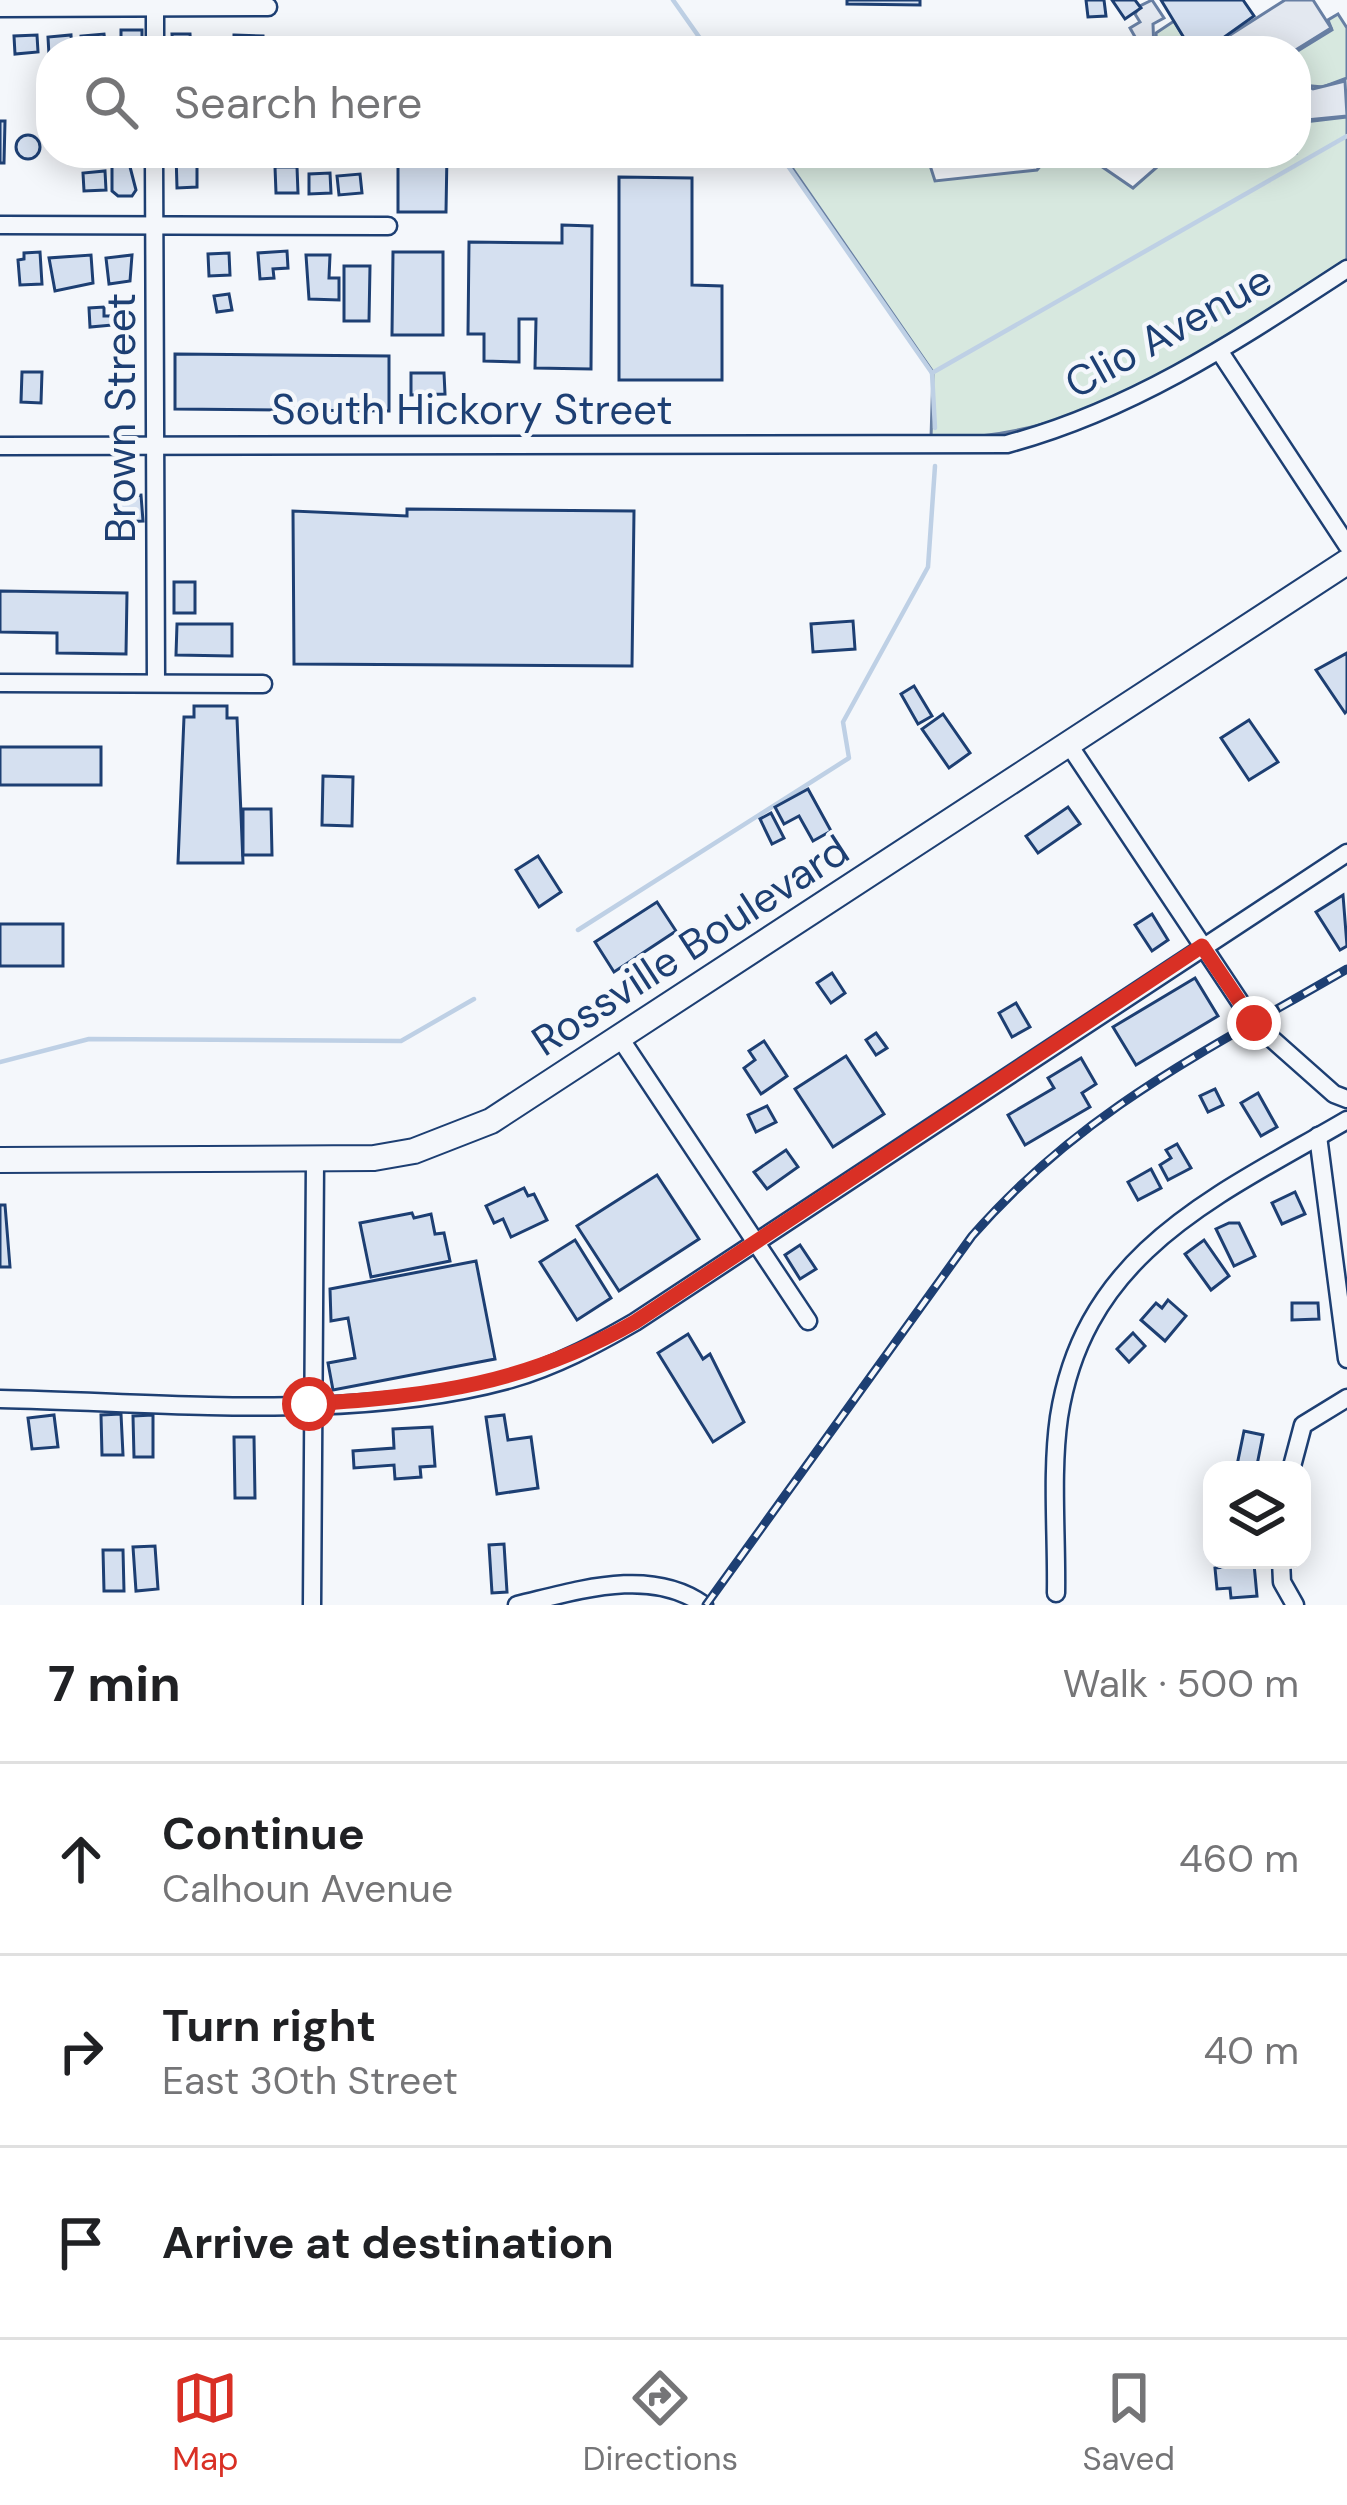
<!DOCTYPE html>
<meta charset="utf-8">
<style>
body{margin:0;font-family:"DM Sans",sans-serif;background:#f2f2f2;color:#202124}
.controls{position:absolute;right:36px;bottom:36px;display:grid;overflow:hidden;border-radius:24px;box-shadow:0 6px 30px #0003}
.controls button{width:108px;height:108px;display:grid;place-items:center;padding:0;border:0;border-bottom:3px solid #e0e0e0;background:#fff;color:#202124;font:60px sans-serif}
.stop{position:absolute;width:36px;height:36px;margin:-27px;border:9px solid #d93025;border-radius:50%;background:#fff}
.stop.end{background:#d93025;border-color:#fff;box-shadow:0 3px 12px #0008}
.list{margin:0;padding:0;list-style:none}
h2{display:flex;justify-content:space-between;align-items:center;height:156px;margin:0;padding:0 48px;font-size:51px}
h2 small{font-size:39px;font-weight:400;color:#757577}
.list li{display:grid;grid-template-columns:78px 1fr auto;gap:36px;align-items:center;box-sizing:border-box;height:192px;padding:0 48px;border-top:3px solid #e0e0e0}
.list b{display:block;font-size:45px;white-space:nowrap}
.list p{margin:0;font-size:39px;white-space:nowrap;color:#757577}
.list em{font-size:39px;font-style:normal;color:#757577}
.icon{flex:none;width:66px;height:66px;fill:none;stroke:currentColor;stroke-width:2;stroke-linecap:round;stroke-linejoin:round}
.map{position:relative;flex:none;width:1347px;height:1605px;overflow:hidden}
.search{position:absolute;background:#fff;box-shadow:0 6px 30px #0003;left:36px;right:36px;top:36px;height:132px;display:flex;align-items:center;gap:30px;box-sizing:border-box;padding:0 42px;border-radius:48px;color:#757577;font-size:45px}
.sheet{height:732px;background:#fff}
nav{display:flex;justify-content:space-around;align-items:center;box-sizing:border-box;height:168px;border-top:3px solid #e0e0e0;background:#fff;font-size:33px;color:#757577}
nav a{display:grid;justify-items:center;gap:6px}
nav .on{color:#d93025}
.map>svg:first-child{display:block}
.green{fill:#d7e8df;stroke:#687fa3;stroke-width:3}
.parking{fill:#e3e8f0;stroke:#687fa3;stroke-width:3}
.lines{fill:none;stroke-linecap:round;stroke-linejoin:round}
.stream{stroke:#bed0e5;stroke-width:4.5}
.building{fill:#d5e0f0;stroke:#1d3f73;stroke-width:3}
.minor-casing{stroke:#1d3f73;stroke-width:21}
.highway-casing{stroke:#1d3f73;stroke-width:28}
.minor{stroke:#f4f7fb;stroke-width:16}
.highway{stroke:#f4f7fb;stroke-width:24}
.rail-casing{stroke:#1d3f73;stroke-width:9}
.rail{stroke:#f4f7fb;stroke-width:4.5;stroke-dasharray:14;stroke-linecap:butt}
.route{stroke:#d93025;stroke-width:15}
.labels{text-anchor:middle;stroke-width:9;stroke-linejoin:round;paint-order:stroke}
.street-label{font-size:42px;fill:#1d3f73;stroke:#f4f7fb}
</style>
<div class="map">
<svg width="1347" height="1605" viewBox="0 0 1347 1605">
<rect width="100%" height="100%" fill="#f4f7fb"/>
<!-- green -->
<g class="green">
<polygon points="1338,14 1347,28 1347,78 1323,87 1301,85 1296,52 1332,30 1328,20"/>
<polygon points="1174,21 1192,51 1157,51 1156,33"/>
<path d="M1347 117V259C1222 341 1088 443 931 438L933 372 782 153H926L935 181 1037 170 1051 153H1082L1133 188 1173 153H1230L1235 158 1243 153H1296V123Z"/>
</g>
<!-- parking -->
<g class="parking">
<polygon points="1152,0 1164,18 1153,24 1154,51 1143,51 1130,28 1140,22 1135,14 1140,6"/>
<polygon points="1285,0 1313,0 1331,28 1294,51 1205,51"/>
<polygon points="1296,80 1313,89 1345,81 1347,116 1296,121"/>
</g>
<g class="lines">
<!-- stream -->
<g class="stream">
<polyline points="673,0 709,51"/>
<polyline points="779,153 932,373 935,428"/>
<polyline points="932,373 1347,136"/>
<polyline points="578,930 849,758 843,722 928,567 935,466"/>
<polyline points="0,1062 89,1039 401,1041 474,999"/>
</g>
</g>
<!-- building -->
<g class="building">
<polygon points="847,0 920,0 920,5 847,4"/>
<polygon points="1086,0 1104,0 1106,16 1088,17"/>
<polygon points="1112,0 1135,0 1141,8 1125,19"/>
<polygon points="1161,0 1243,0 1254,16 1216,43 1192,51"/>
<rect x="121" y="30" width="21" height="21"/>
<polygon points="104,34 106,51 82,51 81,36"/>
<polygon points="172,34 190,34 191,51 173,51"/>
<polygon points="37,35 38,52 15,54 14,36"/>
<polygon points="71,35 72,51 49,55 48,37"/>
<polygon points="234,35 263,36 263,51 234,51"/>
<polygon points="0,121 5,121 4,163 0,163"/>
<circle cx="28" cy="147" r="12"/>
<polygon points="176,153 197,153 197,187 177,188"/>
<polygon points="340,153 361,153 361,160 340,161"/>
<polygon points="398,153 447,153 446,212 398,212"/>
<polygon points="129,163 136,190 132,196 118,196 112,191 112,164"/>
<polygon points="275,167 297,167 298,193 276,193"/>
<polygon points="105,171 106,190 84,191 83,173"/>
<polygon points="330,173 331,193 309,194 309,174"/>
<polygon points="360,174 362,193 339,195 337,176"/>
<polygon points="619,177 692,178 692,285 722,286 722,380 619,380"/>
<polygon points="562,225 592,226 591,369 535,368 536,319 519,319 519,362 484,361 484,334 468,334 469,242 562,243"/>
<polygon points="287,251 288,268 273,269 274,278 260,279 258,253"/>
<polygon points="40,252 42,284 20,285 18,260 24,259 24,253"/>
<polygon points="393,252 443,252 443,335 392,335"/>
<polygon points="229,253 230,275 209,276 208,254"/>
<polygon points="91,255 93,283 55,291 49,258"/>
<polygon points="132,255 130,281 109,284 106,258"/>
<polygon points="306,255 330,255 329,278 339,278 339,300 309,299"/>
<polygon points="344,266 370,266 369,321 344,321"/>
<polygon points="229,294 232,310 217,312 214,296"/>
<polygon points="104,307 104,316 124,316 124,324 90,327 89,308"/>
<polygon points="175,354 389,356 389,411 175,409"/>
<polygon points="22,372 42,372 41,403 21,402"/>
<polygon points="411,373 444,373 445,394 411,395"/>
<polygon points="141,495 143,521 116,522 114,497"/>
<polygon points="407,509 634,511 632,666 294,664 293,511 407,516"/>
<rect x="174" y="582" width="21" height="31"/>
<polygon points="0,591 127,593 126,654 57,653 57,633 0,632"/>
<polygon points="853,621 855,649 813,652 811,624"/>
<polygon points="177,624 232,624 232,656 176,655"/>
<polygon points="1347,653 1347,711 1345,713 1316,670"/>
<polygon points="914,686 932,716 918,724 901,694"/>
<polygon points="194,706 227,706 227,718 237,718 243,863 178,863 184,717 194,717"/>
<polygon points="943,714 970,753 949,768 922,729"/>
<polygon points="1249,720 1278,762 1249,780 1221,738"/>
<rect x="0" y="747" width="101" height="38"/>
<polygon points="323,776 353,777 352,826 322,825"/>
<polygon points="808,789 831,831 813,841 799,816 784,824 775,807"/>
<polygon points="1068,807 1080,824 1038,853 1026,836"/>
<polygon points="243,809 271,809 272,855 243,855"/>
<polygon points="771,813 784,838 772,844 760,819"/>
<polygon points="538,856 561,892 539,907 516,870"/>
<polygon points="1343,895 1347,946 1340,950 1316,912"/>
<polygon points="657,902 676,931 614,972 595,942"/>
<polygon points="1152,914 1168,940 1152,951 1135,925"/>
<rect x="0" y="924" width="63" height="42"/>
<polygon points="832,973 845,993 831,1003 817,983"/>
<polygon points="1195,978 1218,1016 1136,1065 1113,1027"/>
<polygon points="1016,1003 1030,1027 1012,1037 999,1013"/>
<polygon points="876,1033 887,1048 876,1055 866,1040"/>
<polygon points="764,1041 787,1076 761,1094 744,1068 755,1060 749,1051"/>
<polygon points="846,1056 884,1114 833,1147 795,1089"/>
<polygon points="1081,1058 1096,1084 1082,1093 1090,1107 1025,1145 1008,1115 1054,1088 1048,1078"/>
<polygon points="1215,1089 1223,1105 1208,1112 1200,1096"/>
<polygon points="1258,1093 1277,1127 1261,1136 1241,1103"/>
<polygon points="767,1106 776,1122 756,1132 748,1115"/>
<polygon points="1177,1144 1191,1168 1168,1180 1160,1165 1171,1158 1166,1150"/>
<polygon points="786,1150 798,1167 767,1189 754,1172"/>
<polygon points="1151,1169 1161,1188 1138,1200 1128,1182"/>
<polygon points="657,1175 699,1239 619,1291 577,1226"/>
<polygon points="524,1188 528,1196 534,1194 547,1220 511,1237 503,1219 494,1223 486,1206"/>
<polygon points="1295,1192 1305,1214 1282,1224 1272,1203"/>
<polygon points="0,1205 5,1205 10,1267 0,1267"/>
<polygon points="412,1213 414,1218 431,1214 435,1234 444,1233 450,1261 371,1277 360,1223"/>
<polygon points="1229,1223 1239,1223 1255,1256 1234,1266 1216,1229"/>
<polygon points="575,1240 611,1298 577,1320 540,1262"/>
<polygon points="1204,1240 1229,1276 1211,1290 1185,1254"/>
<polygon points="800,1245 816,1269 800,1279 785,1255"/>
<polygon points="476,1261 495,1359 333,1390 328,1363 355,1358 348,1318 331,1321 330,1289"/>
<polygon points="1168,1300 1186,1316 1165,1341 1141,1320 1156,1303 1162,1308"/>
<polygon points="1292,1303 1318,1303 1319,1319 1292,1320"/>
<polygon points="1133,1333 1145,1346 1129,1362 1117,1349"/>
<polygon points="688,1334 703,1359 710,1354 744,1422 713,1442 658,1353"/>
<polygon points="121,1414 123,1455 102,1455 101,1415"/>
<polygon points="54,1415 58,1447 32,1449 28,1418"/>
<polygon points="153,1415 153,1457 134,1457 133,1416"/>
<polygon points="504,1415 508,1440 531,1437 538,1488 497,1494 486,1417"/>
<polygon points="432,1427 435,1466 420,1467 421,1477 395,1479 394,1465 354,1468 353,1451 394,1448 393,1429"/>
<polygon points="1244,1431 1263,1435 1256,1470 1236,1470"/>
<polygon points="234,1437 254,1437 255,1498 235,1498"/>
<polygon points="504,1544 507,1592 492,1593 489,1545"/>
<polygon points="155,1546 158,1589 136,1591 133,1547"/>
<polygon points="103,1550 123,1550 124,1591 104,1591"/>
<polygon points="1254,1564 1257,1596 1231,1598 1230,1588 1217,1589 1215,1568"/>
</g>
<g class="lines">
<defs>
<g id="minor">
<polyline points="0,8 268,7"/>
<polyline points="155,51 155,6"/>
<polyline points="154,153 156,683"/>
<polyline points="0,225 388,226"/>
<polyline points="1220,352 1347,545"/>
<path d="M0 446 1007 444C1134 410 1238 340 1347 269"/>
<polyline points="0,683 263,684"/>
<polyline points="1069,745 1254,1023 1334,1094 1347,1099"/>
<polyline points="620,1038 808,1321"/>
<polyline points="1318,1136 1347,1359"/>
<path d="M0 1399C163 1402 353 1423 511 1379 556 1366 595 1345 635 1322L1347 853"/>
<polyline points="1291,1470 1303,1425 1347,1398"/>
<polyline points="1281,1560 1282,1582 1295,1605"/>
<path d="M1056 1593C1057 1536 1051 1473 1059 1417 1085 1251 1217 1196 1347 1120"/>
<polyline points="312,1605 315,1162"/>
<path d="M517 1605C577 1591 650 1566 704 1605"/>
</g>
<polyline id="highway" points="0,1160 374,1158 414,1151 491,1121 1347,562"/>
</defs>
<!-- minor casing -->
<use href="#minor" class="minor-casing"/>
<!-- highway casing -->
<use href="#highway" class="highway-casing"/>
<!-- minor -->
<use href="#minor" class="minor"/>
<!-- highway -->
<use href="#highway" class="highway"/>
<defs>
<path id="rail" d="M706 1605 972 1236C1082 1110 1206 1051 1347 969"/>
</defs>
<!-- rail casing -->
<use href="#rail" class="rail-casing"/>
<!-- rail -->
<use href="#rail" class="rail"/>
</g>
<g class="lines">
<!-- route -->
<path class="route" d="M309 1404C433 1396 526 1384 635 1322L1202 946 1254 1023"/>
</g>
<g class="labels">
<!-- street labels -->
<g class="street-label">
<text transform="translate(1168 331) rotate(-29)" y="15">Clio Avenue</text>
<text x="472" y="424">South Hickory Street</text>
<text transform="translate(120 418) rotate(-90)" y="15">Brown Street</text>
<text transform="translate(690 945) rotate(-33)" y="15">Rossville Boulevard</text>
</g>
</g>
</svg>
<div class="controls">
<button><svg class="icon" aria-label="layers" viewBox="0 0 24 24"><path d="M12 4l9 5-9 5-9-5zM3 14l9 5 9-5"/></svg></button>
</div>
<div class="stop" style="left:309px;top:1404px"></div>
<div class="stop end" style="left:1254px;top:1023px"></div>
<div class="search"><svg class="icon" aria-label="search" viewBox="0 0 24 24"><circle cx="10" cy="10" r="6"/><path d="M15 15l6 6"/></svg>Search here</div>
</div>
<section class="sheet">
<h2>7 min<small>Walk · 500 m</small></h2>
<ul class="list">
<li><svg class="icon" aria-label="ahead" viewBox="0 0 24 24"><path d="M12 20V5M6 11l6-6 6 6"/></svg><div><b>Continue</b><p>Calhoun Avenue</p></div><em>460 m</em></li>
<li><svg class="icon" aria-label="right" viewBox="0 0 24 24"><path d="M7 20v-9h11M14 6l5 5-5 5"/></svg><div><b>Turn right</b><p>East 30th Street</p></div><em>40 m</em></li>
<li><svg class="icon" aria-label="arrive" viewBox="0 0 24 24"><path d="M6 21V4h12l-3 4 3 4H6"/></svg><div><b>Arrive at destination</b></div></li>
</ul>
</section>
<nav>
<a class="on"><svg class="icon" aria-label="map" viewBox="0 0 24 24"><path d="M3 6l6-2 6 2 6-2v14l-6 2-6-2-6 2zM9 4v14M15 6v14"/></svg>Map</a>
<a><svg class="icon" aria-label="directions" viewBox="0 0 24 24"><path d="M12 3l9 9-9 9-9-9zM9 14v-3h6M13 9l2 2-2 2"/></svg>Directions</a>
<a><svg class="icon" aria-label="saved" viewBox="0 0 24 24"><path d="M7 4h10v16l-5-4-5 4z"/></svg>Saved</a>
</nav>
